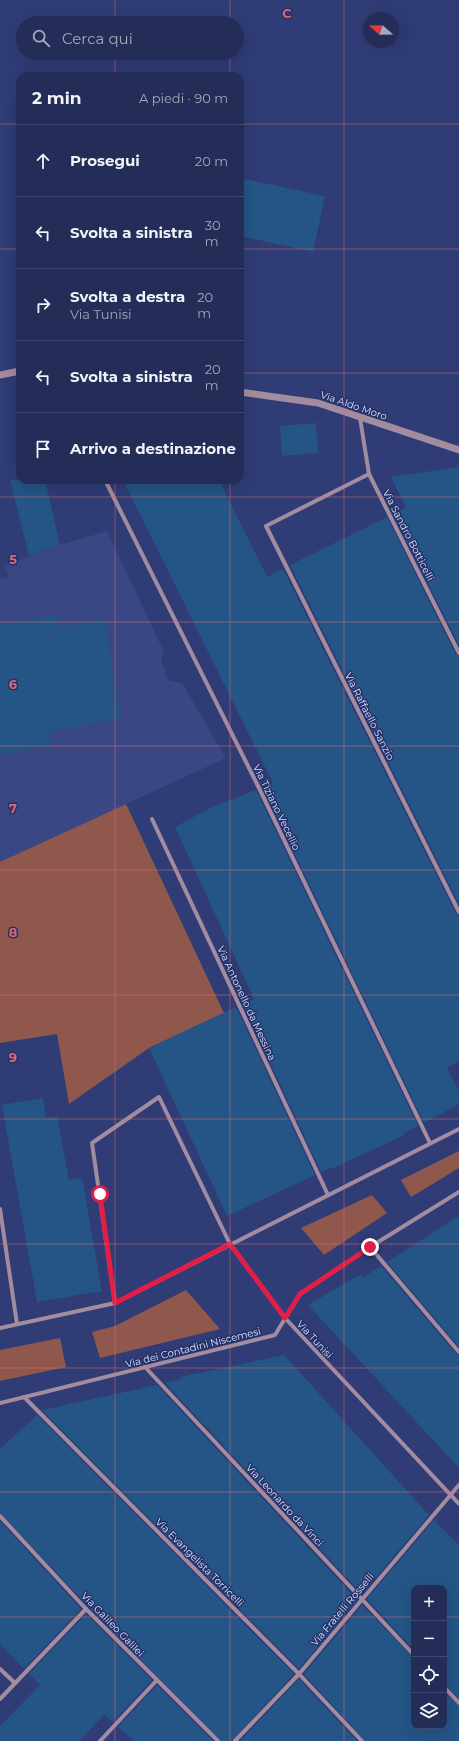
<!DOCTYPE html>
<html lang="it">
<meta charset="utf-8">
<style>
body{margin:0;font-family:Montserrat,sans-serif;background:#2f3961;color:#f1f3f6}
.controls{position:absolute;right:12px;bottom:12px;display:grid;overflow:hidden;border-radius:8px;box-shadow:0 4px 16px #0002}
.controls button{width:36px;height:36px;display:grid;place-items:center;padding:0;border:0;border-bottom:1px solid #40496e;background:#232d58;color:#f1f3f6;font:20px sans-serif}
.compass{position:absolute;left:363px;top:12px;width:36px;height:36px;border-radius:50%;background:#232d58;box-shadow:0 4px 16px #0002;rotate:290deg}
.stop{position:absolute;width:12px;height:12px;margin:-9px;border:3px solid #e11d48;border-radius:50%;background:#fff}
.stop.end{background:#e11d48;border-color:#fff;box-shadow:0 1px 4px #0008}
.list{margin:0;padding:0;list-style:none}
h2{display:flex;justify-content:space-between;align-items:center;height:52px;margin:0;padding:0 16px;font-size:17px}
h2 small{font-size:13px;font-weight:400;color:#a3a8ba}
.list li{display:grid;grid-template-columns:26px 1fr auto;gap:12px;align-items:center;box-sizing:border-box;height:72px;padding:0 16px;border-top:1px solid #40496e}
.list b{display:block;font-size:15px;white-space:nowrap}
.list p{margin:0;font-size:13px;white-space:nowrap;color:#a3a8ba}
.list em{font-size:13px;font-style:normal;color:#a3a8ba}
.icon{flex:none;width:22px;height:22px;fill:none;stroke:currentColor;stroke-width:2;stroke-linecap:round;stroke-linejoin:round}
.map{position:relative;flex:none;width:459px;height:1741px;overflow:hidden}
.search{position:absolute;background:#232d58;box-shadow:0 4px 16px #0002;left:16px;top:16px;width:228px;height:44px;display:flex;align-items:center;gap:10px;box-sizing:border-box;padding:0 14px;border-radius:22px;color:#a3a8ba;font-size:15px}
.panel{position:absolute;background:#232d58;box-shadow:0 4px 16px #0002;left:16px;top:72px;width:228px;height:412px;border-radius:12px}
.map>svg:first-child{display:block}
.built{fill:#394785}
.green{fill:#90574c}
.building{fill:#245586}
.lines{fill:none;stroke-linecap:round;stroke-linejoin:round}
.minor{stroke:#a38c9f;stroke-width:4}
.tertiary{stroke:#a38c9f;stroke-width:7}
.route{stroke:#e11d48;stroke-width:5}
.grid{fill:none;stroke:#d76973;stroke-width:1;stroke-opacity:0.55}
.labels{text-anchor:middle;stroke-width:3;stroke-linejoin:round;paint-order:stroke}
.street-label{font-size:10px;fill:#dae3ff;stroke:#253169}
.grid-label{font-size:13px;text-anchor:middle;font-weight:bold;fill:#d76973;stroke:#253169;stroke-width:3;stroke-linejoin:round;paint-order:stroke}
</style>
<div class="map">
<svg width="459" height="1741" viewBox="0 0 459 1741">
<rect width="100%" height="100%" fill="#2f3c75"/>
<!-- built -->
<polygon class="built" points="107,531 164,652 161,658 168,680 182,683 226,758 0,862 0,579 9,577 4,566 60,545"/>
<!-- green -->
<g class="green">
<polygon points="126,804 224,1013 149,1048 69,1104 57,1034 0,1043 0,862"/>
<polygon points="459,1151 459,1168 411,1197 401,1180"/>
<polygon points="372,1195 387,1213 324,1255 301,1228"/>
<polygon points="186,1290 220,1329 100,1358 92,1332 115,1326"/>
<polygon points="60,1338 66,1367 0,1381 0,1350"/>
</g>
<!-- building -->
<g class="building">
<polygon points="240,178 325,196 313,252 240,236"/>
<polygon points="316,423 318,453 282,456 280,426"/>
<polygon points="459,467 459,645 393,514 406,507 391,477"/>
<polygon points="10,480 45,480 60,545 29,556"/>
<polygon points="123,480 219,480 267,577 283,569 456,914 459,915 459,1061 447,1068 459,1091 459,1104 424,1123 263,788 273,783"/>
<polygon points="387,517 456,655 459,656 459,904 290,565"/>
<polygon points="57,615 60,627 104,619 121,719 49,732 51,745 0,755 0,625"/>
<polygon points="256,790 418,1126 404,1133 405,1135 331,1169 330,1168 321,1172 243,1004 254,999 175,827 210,808"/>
<polygon points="236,1007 315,1175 227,1216 149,1048"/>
<polygon points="43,1098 46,1118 57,1116 69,1180 82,1178 102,1291 37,1302 2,1105"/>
<polygon points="459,1216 459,1347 387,1262"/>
<polygon points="381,1266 456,1354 459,1355 459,1468 308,1305 361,1274 364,1277"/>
<polygon points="284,1355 429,1515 362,1594 165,1383 182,1379 180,1377"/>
<polygon points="157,1385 357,1600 299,1669 42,1410"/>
<polygon points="37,1415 294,1674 232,1741 221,1741 89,1607 0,1513 0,1449"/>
<polygon points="434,1520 459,1545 459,1698 444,1684 444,1588 414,1588 414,1650 367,1599"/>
<polygon points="0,1521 81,1609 24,1669 0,1644"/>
<polygon points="362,1605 414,1658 414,1726 444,1726 444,1692 459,1706 459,1741 365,1741 304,1674"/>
<polygon points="86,1614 152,1680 113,1722 104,1715 79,1741 0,1741 0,1726 40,1685 29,1674"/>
<polygon points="299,1679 357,1741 240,1741"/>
<polygon points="157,1685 213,1741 134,1741 118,1727"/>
</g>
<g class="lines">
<!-- minor -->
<g class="minor">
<polyline points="360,418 369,474 459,653"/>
<polyline points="369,474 266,526 459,912"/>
<polyline points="105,480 259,788 430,1143"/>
<polyline points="152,819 328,1195"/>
<polyline points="0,1209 17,1324"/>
<polyline points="370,1247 459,1352"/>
<polyline points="115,1303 92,1143 159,1097 230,1244 285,1318 459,1504"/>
<polyline points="0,1328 115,1303 459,1129"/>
<polyline points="145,1367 414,1655"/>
<polyline points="24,1397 299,1674 362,1741"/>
<polyline points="0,1403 275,1335 300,1294 370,1247 459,1192"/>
<polyline points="0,1516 86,1609 218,1741"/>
<polyline points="0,1669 15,1683"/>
<polyline points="444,1687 459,1703"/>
<polyline points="0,1699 86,1609"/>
<polyline points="100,1741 157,1680"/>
<polyline points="235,1741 299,1674 459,1485"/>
</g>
<!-- tertiary -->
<g class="tertiary">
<polyline points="0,375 20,371"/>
<polyline points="240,392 318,403 459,450"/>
</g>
</g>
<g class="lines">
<!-- route -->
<polyline class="route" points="100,1194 115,1303 230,1244 285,1318 300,1294 370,1247"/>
</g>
<!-- grid -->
<path class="grid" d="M115 0V23M230 0V23M344 0V1741M115 53V76M230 53V76M0 124H20M240 124H459M0 249H20M240 249H459M0 373H20M240 373H459M115 480V1741M230 480V1741M0 497H459M0 622H459M0 746H459M0 870H459M0 995H459M0 1119H459M0 1244H459M0 1368H459M0 1492H459M0 1617H414M444 1617H459"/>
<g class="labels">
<!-- street labels -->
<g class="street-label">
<text transform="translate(354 405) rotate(19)" y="4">Via Aldo Moro</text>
<text transform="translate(409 535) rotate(63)" y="4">Via Sandro Botticelli</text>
<text transform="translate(370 716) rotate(63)" y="4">Via Raffaello Sanzio</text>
<text transform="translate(277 807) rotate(64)" y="4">Via Tiziano Vecellio</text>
<text transform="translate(247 1003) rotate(65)" y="4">Via Antonello da Messina</text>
<text transform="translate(315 1339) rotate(47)" y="4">Via Tunisi</text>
<text transform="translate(193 1347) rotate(-14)" y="4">Via dei Contadini Niscemesi</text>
<text transform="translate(285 1505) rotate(47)" y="4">Via Leonardo da Vinci</text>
<text transform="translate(200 1562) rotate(45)" y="4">Via Evangelista Torricelli</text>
<text transform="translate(342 1609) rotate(-50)" y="4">Via Fratelli Rosselli</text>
<text transform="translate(113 1624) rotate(46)" y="4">Via Galileo Galilei</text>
</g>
</g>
<g class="grid-label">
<text x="287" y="18">C</text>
<text x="13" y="564">5</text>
<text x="13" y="689">6</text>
<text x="13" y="813">7</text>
<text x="13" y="937">8</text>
<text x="13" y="1062">9</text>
</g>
</svg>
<div class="controls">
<button>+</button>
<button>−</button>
<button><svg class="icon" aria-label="locate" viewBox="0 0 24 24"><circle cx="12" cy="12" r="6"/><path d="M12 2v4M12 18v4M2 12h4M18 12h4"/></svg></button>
<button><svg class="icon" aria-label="layers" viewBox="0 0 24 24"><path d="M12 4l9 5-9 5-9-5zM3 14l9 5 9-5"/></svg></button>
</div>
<svg class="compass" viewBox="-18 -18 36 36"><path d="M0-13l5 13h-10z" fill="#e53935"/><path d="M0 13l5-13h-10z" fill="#a3a8ba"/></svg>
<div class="stop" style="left:100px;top:1194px"></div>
<div class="stop end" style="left:370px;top:1247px"></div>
<div class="search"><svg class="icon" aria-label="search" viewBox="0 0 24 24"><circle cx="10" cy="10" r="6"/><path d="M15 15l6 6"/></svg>Cerca qui</div>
<section class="panel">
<h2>2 min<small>A piedi · 90 m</small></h2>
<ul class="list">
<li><svg class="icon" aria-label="ahead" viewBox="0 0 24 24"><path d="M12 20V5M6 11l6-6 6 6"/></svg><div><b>Prosegui</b></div><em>20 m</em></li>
<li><svg class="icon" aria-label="left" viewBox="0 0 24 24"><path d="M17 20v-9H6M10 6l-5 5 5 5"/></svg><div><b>Svolta a sinistra</b></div><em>30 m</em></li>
<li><svg class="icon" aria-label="right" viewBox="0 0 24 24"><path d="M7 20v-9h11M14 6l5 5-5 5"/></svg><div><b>Svolta a destra</b><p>Via Tunisi</p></div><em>20 m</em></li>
<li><svg class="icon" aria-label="left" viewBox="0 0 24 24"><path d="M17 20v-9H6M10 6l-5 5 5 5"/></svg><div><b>Svolta a sinistra</b></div><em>20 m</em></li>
<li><svg class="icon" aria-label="arrive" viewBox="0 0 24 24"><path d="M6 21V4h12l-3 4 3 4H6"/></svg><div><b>Arrivo a destinazione</b></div></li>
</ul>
</section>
</div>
